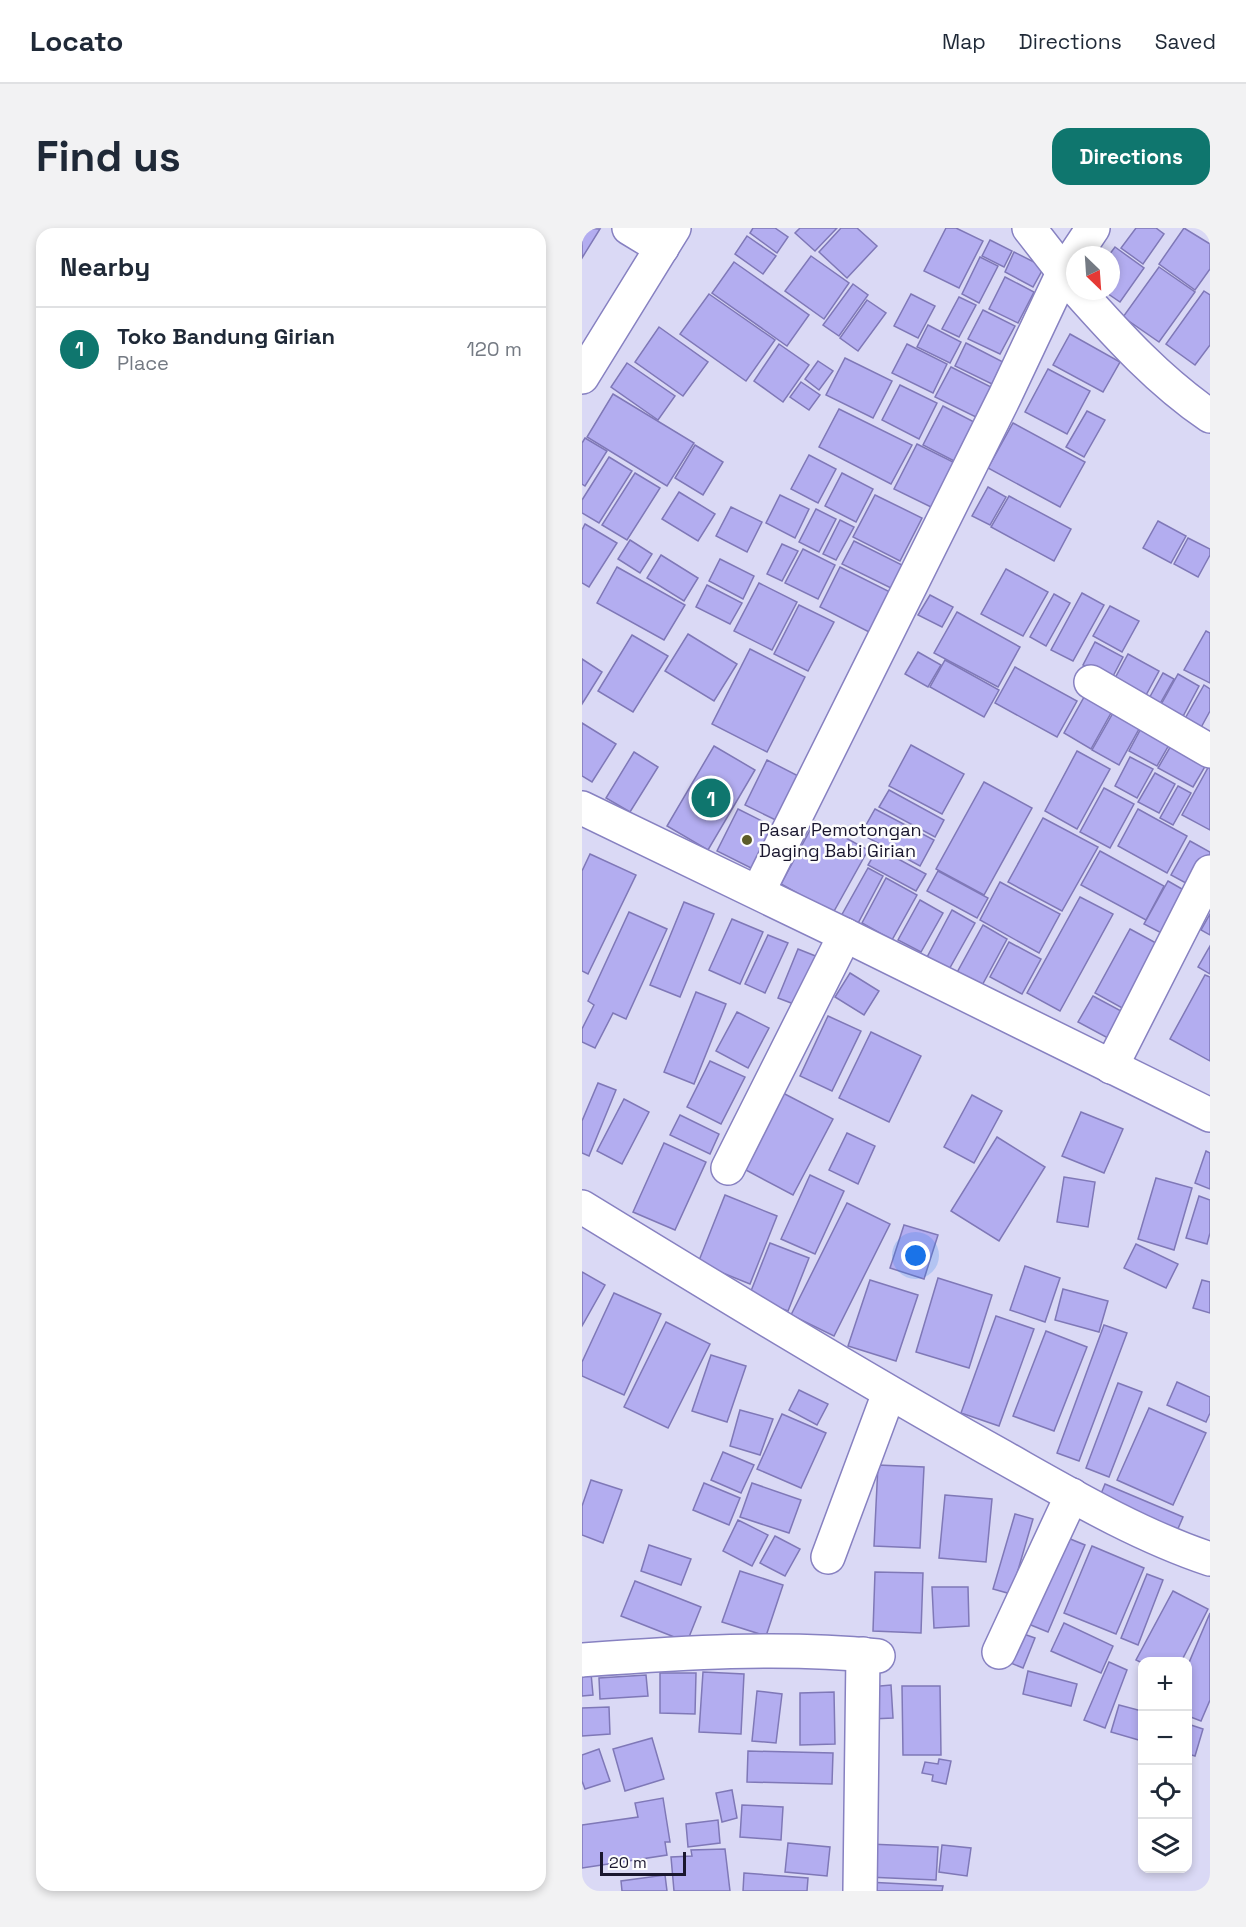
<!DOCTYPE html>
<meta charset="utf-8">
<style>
body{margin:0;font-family:"Space Grotesk",sans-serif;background:#f2f2f3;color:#1f2937}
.controls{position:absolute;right:18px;bottom:18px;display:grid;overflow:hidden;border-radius:12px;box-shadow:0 3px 9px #0003}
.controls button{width:54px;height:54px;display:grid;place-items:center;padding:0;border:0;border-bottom:2px solid #e0e1e3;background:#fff;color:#1f2937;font:30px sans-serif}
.compass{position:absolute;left:484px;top:18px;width:54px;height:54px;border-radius:50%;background:#fff;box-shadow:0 3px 9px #0003;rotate:155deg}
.scale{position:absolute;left:18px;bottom:15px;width:86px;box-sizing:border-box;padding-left:6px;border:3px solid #1a172f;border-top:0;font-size:16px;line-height:21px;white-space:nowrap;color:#1a172f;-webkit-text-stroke:4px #fdfdfd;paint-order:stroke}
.you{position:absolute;left:334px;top:1028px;width:21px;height:21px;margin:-15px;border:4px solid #fff;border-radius:50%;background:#1a73e8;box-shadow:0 0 0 9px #1a73e833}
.badge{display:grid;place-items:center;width:39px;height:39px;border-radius:50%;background:#0f766e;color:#fff;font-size:20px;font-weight:700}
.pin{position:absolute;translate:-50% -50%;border:3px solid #fff;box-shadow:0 2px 6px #0006}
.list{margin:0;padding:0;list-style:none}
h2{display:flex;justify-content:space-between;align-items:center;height:78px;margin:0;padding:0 24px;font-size:26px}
h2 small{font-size:20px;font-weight:400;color:#747a83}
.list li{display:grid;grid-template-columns:39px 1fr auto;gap:18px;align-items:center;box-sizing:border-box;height:84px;padding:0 24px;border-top:2px solid #e0e1e3}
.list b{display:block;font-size:22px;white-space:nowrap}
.list p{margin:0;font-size:20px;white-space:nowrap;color:#747a83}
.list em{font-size:20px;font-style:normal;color:#747a83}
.icon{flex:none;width:33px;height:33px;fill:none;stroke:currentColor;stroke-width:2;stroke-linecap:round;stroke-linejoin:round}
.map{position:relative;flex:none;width:628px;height:1663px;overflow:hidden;border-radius:18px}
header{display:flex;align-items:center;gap:36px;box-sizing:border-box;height:84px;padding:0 30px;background:#fff;border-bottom:2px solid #e0e1e3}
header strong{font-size:28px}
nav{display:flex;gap:33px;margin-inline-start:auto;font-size:21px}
.intro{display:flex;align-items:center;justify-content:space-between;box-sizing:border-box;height:144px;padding:0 36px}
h1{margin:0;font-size:42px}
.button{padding:15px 27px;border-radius:18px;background:#0f766e;color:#fff;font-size:21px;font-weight:700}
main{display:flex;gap:36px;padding:0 36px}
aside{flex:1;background:#fff;border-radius:18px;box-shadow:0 3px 9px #0003}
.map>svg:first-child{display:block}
.building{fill:#b3adf0;stroke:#7f78b7;stroke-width:1.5}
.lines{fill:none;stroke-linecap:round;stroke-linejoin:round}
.minor-casing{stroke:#8781c1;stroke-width:36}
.highway-casing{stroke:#8781c1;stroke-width:36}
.minor{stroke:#fff;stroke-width:33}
.highway{stroke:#fff;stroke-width:33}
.poi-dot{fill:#5c5c29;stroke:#fdfdfd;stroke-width:2}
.labels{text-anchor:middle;stroke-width:5;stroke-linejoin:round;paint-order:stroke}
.poi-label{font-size:18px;fill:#1a172f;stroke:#fdfdfd;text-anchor:start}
</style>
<header>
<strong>Locato</strong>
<nav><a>Map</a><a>Directions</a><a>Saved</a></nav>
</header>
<div class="intro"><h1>Find us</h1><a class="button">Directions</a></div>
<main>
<aside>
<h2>Nearby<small></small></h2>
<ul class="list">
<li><span class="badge">1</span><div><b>Toko Bandung Girian</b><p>Place</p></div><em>120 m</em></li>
</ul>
</aside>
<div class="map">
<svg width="628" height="1663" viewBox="0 0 628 1663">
<rect width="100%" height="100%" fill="#dad9f5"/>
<!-- building -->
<g class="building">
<polygon points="0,0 18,1 0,30"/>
<polygon points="171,0 193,0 206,9 195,25 168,5"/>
<polygon points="218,0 255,0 233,23 213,5"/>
<polygon points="259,0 275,0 295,18 265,50 237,24"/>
<polygon points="364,0 374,0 401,13 377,60 342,43"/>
<polygon points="554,0 574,0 582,6 561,36 539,20"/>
<polygon points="602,0 628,16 628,41 613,62 577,36"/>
<polygon points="165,8 194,28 181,46 153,26"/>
<polygon points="408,12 430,23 422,39 400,28"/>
<polygon points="533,19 562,40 538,74 522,63 529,63 527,27"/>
<polygon points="432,24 462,39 451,59 423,44"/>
<polygon points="229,28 267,55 242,91 203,63"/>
<polygon points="398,29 416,38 397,75 380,66"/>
<polygon points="152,34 227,87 205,118 130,65"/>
<polygon points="577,39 613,64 577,114 541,89"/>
<polygon points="423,49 452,64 436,95 407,81"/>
<polygon points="271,56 286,67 257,108 241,97"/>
<polygon points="622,63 628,67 628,117 613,137 584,116"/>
<polygon points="127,66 193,112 164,153 98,106"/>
<polygon points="329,66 353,78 336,110 312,98"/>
<polygon points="377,69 394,77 377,109 360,101"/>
<polygon points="285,72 304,85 276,123 258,110"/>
<polygon points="401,82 433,98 418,126 386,111"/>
<polygon points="346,97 379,114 368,135 335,119"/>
<polygon points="77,99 126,134 101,168 53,134"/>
<polygon points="488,106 538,134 521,164 471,137"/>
<polygon points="384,115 421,134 410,156 373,138"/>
<polygon points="197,116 227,137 201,174 172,153"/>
<polygon points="325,116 365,136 351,165 310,145"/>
<polygon points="263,130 310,153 291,190 244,167"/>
<polygon points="236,133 251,143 237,162 223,151"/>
<polygon points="45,135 93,168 76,192 29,159"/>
<polygon points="369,139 415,162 400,192 353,169"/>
<polygon points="466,141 508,163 485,206 443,184"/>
<polygon points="219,154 238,167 227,182 208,169"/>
<polygon points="318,157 355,175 337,211 300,192"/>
<polygon points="31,166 112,215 85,258 5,209"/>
<polygon points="361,178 396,196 376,235 341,217"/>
<polygon points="257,181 330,217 309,256 237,219"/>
<polygon points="505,183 523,192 502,229 484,219"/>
<polygon points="431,195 503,234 478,279 406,240"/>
<polygon points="3,210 25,223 3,258 0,256 0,215"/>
<polygon points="335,216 373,235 351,280 312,261"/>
<polygon points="113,217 141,234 121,267 93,250"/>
<polygon points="227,227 254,241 236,275 209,261"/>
<polygon points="27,229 50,243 17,295 0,285 0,272"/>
<polygon points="53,245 78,260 45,312 20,297"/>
<polygon points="260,245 291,261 274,294 243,278"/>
<polygon points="406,259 424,269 408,297 390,288"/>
<polygon points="97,264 133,286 116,313 80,291"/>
<polygon points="198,267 227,281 213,310 184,295"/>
<polygon points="293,267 340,290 318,333 271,309"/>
<polygon points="427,268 489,301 472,333 409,299"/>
<polygon points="149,279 180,294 165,324 134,308"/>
<polygon points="234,281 254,291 237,324 217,314"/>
<polygon points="258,292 272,299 254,332 241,326"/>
<polygon points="576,293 604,308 589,335 561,320"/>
<polygon points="3,296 35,315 7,359 0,355 0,302"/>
<polygon points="606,310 628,321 628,327 616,349 592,336"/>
<polygon points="48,312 70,326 58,345 36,331"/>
<polygon points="272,313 326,340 315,363 260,336"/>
<polygon points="200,316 216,323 200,353 185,346"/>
<polygon points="221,321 253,337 236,371 203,355"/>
<polygon points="79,327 116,350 102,373 65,350"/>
<polygon points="138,331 172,348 161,371 127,353"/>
<polygon points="35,339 103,377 82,412 15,375"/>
<polygon points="258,339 312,366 291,406 238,379"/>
<polygon points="424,341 466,364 441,408 399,386"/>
<polygon points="177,355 215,374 190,422 152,403"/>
<polygon points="125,357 160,375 148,396 114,379"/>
<polygon points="500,365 522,377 491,433 469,422"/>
<polygon points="472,366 488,375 464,418 448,409"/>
<polygon points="348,367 371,379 360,399 336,387"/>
<polygon points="217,377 252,394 226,443 192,426"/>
<polygon points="528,378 557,393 540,424 511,408"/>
<polygon points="375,384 438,419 416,459 352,425"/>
<polygon points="624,403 628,405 628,455 602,442"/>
<polygon points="106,406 155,436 132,473 83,443"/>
<polygon points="50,407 86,428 51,484 16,463"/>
<polygon points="513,414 541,429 529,452 501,437"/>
<polygon points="168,421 223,449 185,524 130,496"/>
<polygon points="336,424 359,437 346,459 323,446"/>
<polygon points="546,426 577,443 563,469 532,452"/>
<polygon points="0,431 20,444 0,476"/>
<polygon points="363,432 417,462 402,489 348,459"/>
<polygon points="433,439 495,473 475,509 413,475"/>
<polygon points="581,445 592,451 575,481 564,476"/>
<polygon points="596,446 617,458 598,494 576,482"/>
<polygon points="622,457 628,461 628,483 616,505 600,496"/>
<polygon points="506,462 534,476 509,521 482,505"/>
<polygon points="535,478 562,492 537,537 510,522"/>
<polygon points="563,493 592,508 575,538 547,523"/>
<polygon points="0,495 34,516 10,554 0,548"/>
<polygon points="594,509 628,530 611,559 576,540"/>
<polygon points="329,517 382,546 360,586 307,558"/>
<polygon points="132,518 173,542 126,622 85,598"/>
<polygon points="495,523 528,541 495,601 463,583"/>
<polygon points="52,524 76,539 48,584 24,570"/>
<polygon points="548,529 571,541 555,570 533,558"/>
<polygon points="185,532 228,554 206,598 163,577"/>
<polygon points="628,536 628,602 600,587"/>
<polygon points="573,545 593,556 577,585 556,574"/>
<polygon points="402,554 450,580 402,667 354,641"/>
<polygon points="596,558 609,565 591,597 578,590"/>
<polygon points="522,560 552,576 528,620 498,604"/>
<polygon points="307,562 362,592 353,609 297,579"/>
<polygon points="156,581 194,600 173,642 135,623"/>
<polygon points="293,581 352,612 338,638 279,606"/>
<polygon points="556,581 605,608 585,645 536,618"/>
<polygon points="461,590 516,619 480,683 426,654"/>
<polygon points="233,593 286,622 251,685 199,656"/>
<polygon points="608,613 628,624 628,632 613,660 589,647"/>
<polygon points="296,620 344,646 334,663 286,637"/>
<polygon points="518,623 582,658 564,692 499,657"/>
<polygon points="8,626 54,647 6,746 0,743 0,643"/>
<polygon points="286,640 301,648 274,699 258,690"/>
<polygon points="356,643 406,670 395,690 345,663"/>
<polygon points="304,650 335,667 310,712 280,695"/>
<polygon points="586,653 614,669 591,711 562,696"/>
<polygon points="418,654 478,686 457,725 398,692"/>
<polygon points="498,669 531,686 478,783 445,765"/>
<polygon points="338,672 361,685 339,724 316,712"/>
<polygon points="102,674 132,686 98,769 68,757"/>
<polygon points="370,682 393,695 365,745 343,733"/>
<polygon points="47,684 85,701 44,791 31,785 13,820 0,814 0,801 12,777 6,773"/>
<polygon points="628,686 628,707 619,702"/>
<polygon points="150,691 181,704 158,756 127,742"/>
<polygon points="401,697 425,711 397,763 372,750"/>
<polygon points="548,701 587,722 551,786 513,765"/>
<polygon points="186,707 206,715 183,765 163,756"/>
<polygon points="427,714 459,731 440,766 408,749"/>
<polygon points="628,718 628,746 616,739"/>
<polygon points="216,721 236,729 217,778 196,770"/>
<polygon points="268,745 297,763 282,787 253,769"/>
<polygon points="623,747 628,749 628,833 588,811"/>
<polygon points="114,764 144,776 112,856 82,844"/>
<polygon points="511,768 552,790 537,816 496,794"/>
<polygon points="155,784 187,800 166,840 134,823"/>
<polygon points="246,788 279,803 250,863 218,848"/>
<polygon points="289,804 339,828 307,894 257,870"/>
<polygon points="128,833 163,849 139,896 105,879"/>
<polygon points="16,855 34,862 7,928 0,925 0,893"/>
<polygon points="199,864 251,891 211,967 160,940"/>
<polygon points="390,867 420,883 392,935 362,919"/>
<polygon points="42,871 67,884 40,936 15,923"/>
<polygon points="499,884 541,901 522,945 480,928"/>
<polygon points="98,887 137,906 128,926 88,907"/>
<polygon points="265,905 293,918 276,956 247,942"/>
<polygon points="415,909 463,939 417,1013 369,983"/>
<polygon points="82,915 124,934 93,1002 51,984"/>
<polygon points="624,923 628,925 628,961 613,955"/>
<polygon points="228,947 262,963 233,1026 199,1011"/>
<polygon points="482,949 513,954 506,999 475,994"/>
<polygon points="574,950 610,960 592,1022 556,1011"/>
<polygon points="143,967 195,988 168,1056 116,1035"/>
<polygon points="617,968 628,972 628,1005 625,1016 604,1010"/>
<polygon points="265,975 308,996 252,1108 209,1087"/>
<polygon points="322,997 356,1007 342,1051 308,1040"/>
<polygon points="188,1015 227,1030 206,1083 167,1068"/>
<polygon points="554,1016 596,1036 584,1060 542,1040"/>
<polygon points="443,1038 478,1050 463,1094 428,1082"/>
<polygon points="0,1044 23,1057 0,1098"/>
<polygon points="356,1050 410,1067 387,1140 334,1124"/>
<polygon points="288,1052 336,1067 314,1133 266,1118"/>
<polygon points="620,1052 628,1054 628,1085 611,1080"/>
<polygon points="481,1061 526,1073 517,1104 473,1092"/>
<polygon points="32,1065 79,1086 42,1167 0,1148 0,1134"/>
<polygon points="414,1088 452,1101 417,1198 379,1185"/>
<polygon points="84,1094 128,1116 86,1200 42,1179"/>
<polygon points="522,1097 545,1105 497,1233 475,1225"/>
<polygon points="464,1103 505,1119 472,1203 431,1188"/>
<polygon points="129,1127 164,1138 145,1194 110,1183"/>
<polygon points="595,1154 628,1169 628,1185 624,1194 585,1177"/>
<polygon points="536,1155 560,1164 527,1249 504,1240"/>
<polygon points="217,1162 246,1176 235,1197 207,1182"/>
<polygon points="567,1180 624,1205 591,1277 535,1252"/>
<polygon points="158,1182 191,1191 178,1227 148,1218"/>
<polygon points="200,1186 244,1205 219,1260 175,1241"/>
<polygon points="141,1224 172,1237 159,1265 129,1252"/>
<polygon points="296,1237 342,1239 338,1320 292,1318"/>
<polygon points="9,1252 40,1262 21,1315 0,1307 0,1278"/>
<polygon points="122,1255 158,1270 147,1297 111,1282"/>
<polygon points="170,1255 219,1272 207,1305 158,1289"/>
<polygon points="523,1256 601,1289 592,1310 514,1278"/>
<polygon points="363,1267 410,1271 404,1334 357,1330"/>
<polygon points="433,1286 451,1291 429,1366 411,1361"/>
<polygon points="156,1292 186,1307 170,1338 141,1323"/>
<polygon points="193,1308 218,1321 203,1348 178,1335"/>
<polygon points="481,1308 503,1317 466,1404 444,1395"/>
<polygon points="67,1317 109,1331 99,1357 59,1343"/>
<polygon points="510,1318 562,1340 534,1406 482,1385"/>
<polygon points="158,1343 201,1357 184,1408 140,1394"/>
<polygon points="293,1344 341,1345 339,1405 291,1403"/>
<polygon points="565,1346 581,1352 556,1417 539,1410"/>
<polygon points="53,1353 119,1379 105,1414 39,1388"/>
<polygon points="350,1359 386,1359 387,1398 352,1400"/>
<polygon points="591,1363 626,1381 599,1434 560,1435 554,1432"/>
<polygon points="628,1385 628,1472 619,1493 606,1488 606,1437"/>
<polygon points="482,1395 531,1418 519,1445 469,1423"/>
<polygon points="436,1404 453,1410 441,1440 424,1433"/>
<polygon points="527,1434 545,1442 523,1500 502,1492"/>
<polygon points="446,1443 495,1456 489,1478 441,1466"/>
<polygon points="121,1444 162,1446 159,1506 117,1504"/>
<polygon points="9,1445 11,1467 0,1468 0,1446"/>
<polygon points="78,1445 114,1445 113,1486 78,1485"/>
<polygon points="64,1447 66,1468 18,1471 17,1450"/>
<polygon points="309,1457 311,1490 289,1491 287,1459"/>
<polygon points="320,1458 358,1458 359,1527 321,1527"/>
<polygon points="175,1463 200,1466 194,1515 170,1513"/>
<polygon points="252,1464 253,1516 218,1517 218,1465"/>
<polygon points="537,1477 560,1483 560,1513 529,1504"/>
<polygon points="27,1479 28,1506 0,1508 0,1480"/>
<polygon points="606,1496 621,1501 613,1528 606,1526"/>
<polygon points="70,1510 82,1551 43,1563 31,1521"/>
<polygon points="17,1521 28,1553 3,1561 0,1553 0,1527"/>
<polygon points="166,1523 251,1525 250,1556 165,1554"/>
<polygon points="357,1531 369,1533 364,1556 350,1553 351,1547 340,1545 343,1534 356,1536"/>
<polygon points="150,1562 155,1590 140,1594 134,1565"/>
<polygon points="81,1570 88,1614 83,1614 85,1627 0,1640 0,1597 56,1589 53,1575"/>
<polygon points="160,1577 201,1579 199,1612 158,1609"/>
<polygon points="136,1592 138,1615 106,1619 104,1596"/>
<polygon points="206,1615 248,1619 245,1648 203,1644"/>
<polygon points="287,1616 356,1619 354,1652 285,1649"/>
<polygon points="360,1617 389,1620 385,1648 357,1644"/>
<polygon points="143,1621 148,1663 92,1663 89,1629 110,1628 109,1622"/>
<polygon points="162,1645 226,1650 225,1663 161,1663"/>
<polygon points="83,1647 85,1663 40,1663 39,1653"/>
<polygon points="285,1654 361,1658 360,1663 284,1663"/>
</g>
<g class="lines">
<defs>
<g id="minor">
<polyline points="47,0 80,20"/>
<polyline points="447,0 493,59"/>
<path d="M496 63C537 109 577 153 628 188"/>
<polyline points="509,454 628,523"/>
<polyline points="176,664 423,168 481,45 511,0"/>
<polyline points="529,839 628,644"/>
<polyline points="146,940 263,707"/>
<path d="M0 979C134 1061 268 1143 405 1220 477 1260 550 1305 628 1331"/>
<polyline points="246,1329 307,1165"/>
<polyline points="417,1424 490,1267"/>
<path d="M0 1432C99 1425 197 1418 296 1428"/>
<polyline points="278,1663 281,1426"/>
</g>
<g id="highway">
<polyline points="0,149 92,0"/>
<polyline points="0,580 263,707 628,887"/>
</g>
</defs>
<!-- minor casing -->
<use href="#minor" class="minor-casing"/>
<!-- highway casing -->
<use href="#highway" class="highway-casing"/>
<!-- minor -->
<use href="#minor" class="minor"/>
<!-- highway -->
<use href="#highway" class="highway"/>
</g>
<!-- markers -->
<circle class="poi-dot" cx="165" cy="612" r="6"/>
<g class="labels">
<!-- poi labels -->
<g class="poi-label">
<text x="177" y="608">Pasar Pemotongan<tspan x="177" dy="21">Daging Babi Girian</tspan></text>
</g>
</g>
</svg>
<div class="controls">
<button>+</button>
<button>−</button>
<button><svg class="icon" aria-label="locate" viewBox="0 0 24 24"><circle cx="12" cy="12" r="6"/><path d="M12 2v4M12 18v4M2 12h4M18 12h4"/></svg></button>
<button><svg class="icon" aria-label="layers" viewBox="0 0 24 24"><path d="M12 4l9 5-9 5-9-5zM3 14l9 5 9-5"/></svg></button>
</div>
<svg class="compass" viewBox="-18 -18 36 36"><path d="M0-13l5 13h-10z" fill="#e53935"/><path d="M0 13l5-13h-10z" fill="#747a83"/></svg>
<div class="scale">20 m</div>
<div class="you"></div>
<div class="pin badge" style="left:129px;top:570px">1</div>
</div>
</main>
